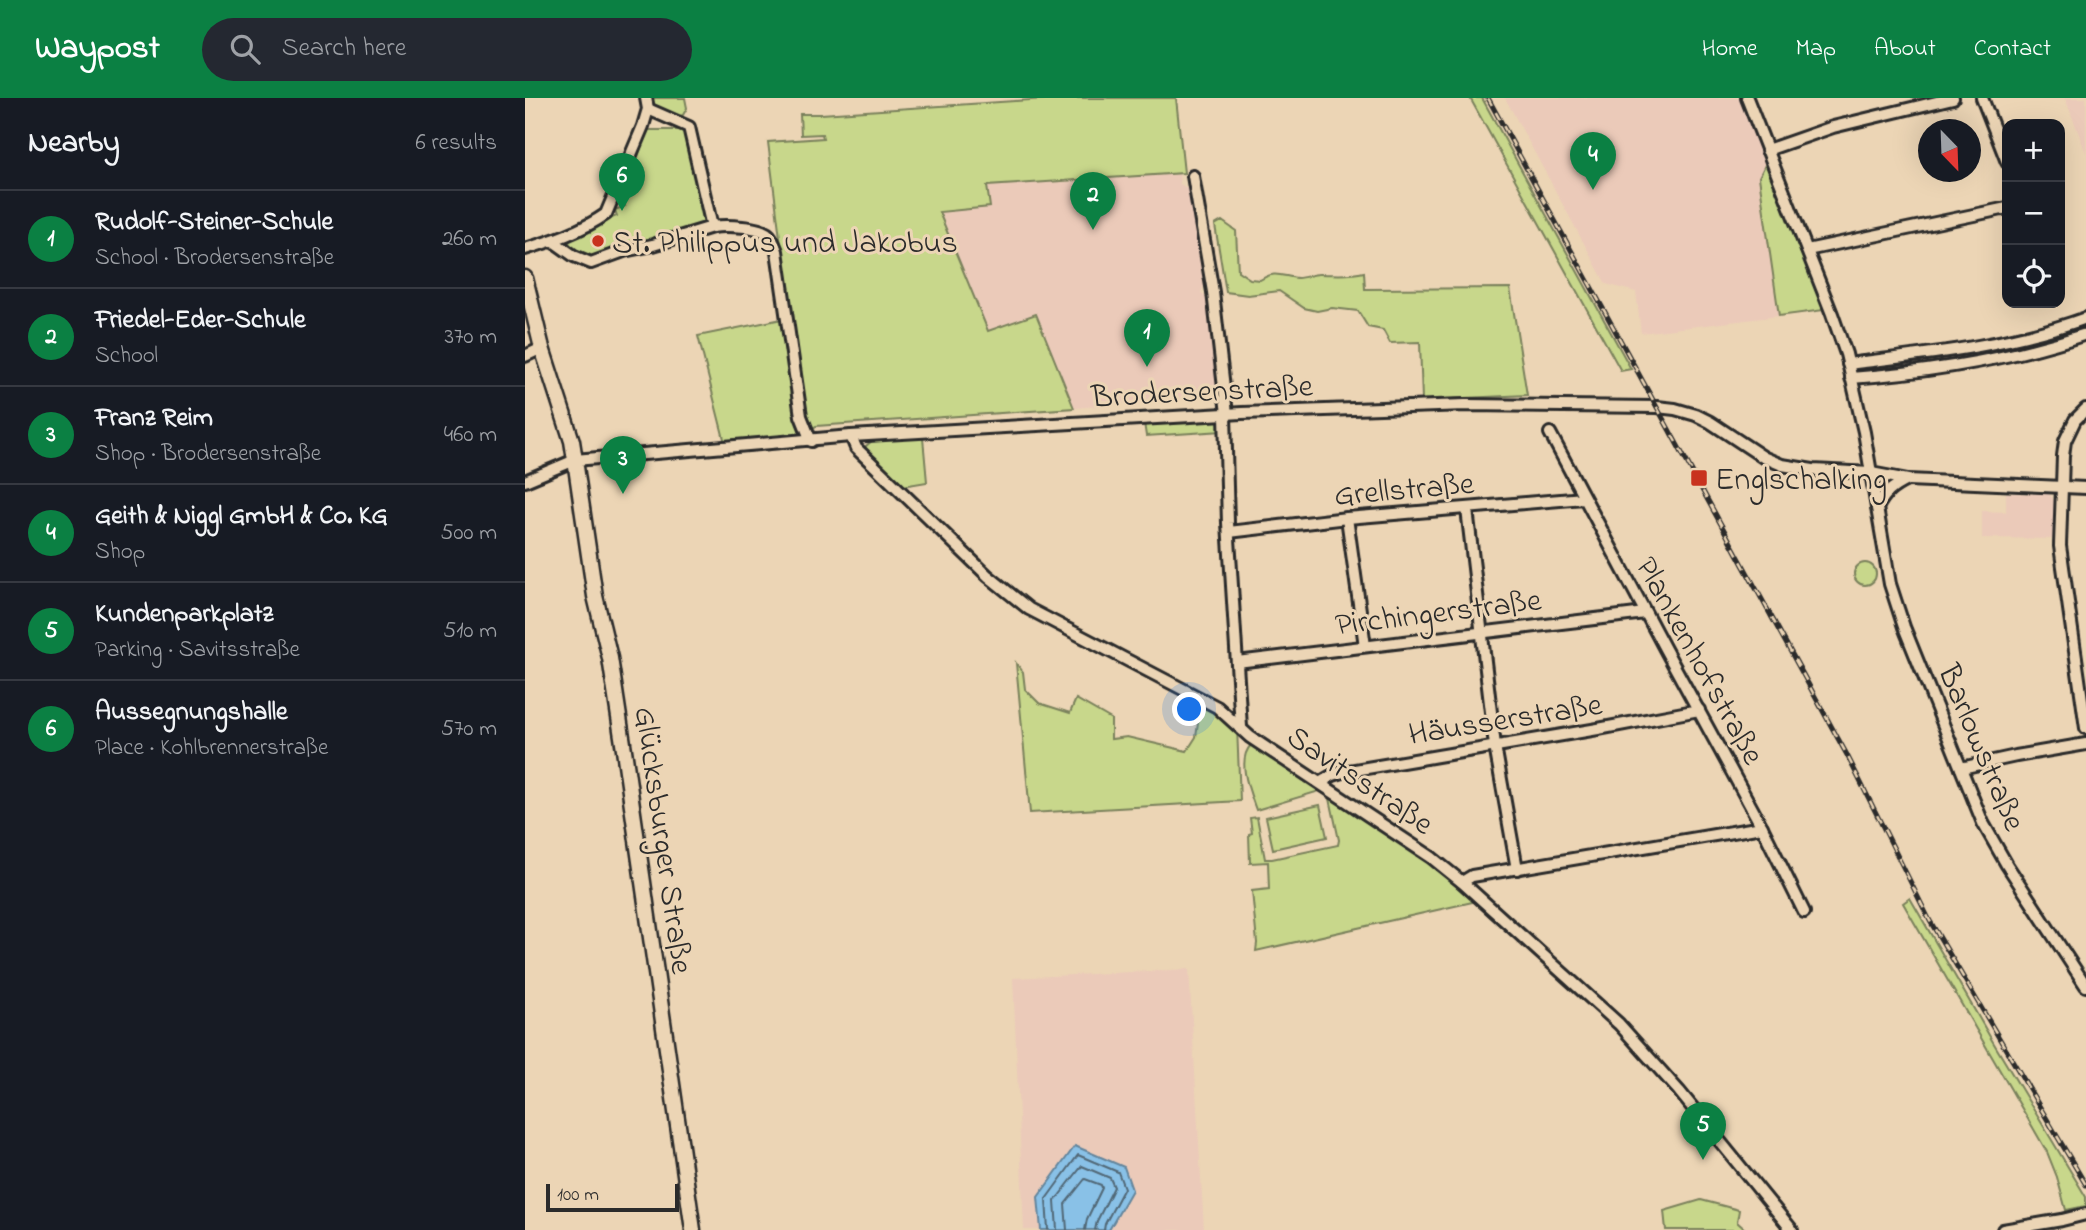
<!DOCTYPE html>
<meta charset="utf-8">
<style>
body{margin:0;font-family:"Indie Flower",sans-serif;background:#242831;color:#f1f3f6}
.controls{position:absolute;right:21px;top:21px;display:grid;overflow:hidden;border-radius:14px;box-shadow:0 7px 28px #0002}
.controls button{width:63px;height:63px;display:grid;place-items:center;padding:0;border:0;border-bottom:2px solid #363941;background:#171b24;color:#f1f3f6;font:35px sans-serif}
.compass{position:absolute;left:1393px;top:21px;width:63px;height:63px;border-radius:50%;background:#171b24;box-shadow:0 7px 28px #0002;rotate:157deg}
.scale{position:absolute;left:21px;bottom:18px;width:133px;box-sizing:border-box;padding-left:7px;border:4px solid #2b2b2b;border-top:0;font-size:19px;line-height:24px;white-space:nowrap;color:#2b2b2b;-webkit-text-stroke:5px #ecd5b5;paint-order:stroke}
.you{position:absolute;left:665px;top:612px;width:24px;height:24px;margin:-18px;border:5px solid #fff;border-radius:50%;background:#1a73e8;box-shadow:0 0 0 10px #1a73e833}
.badge{display:grid;place-items:center;width:46px;height:46px;border-radius:50%;background:#0b8043;color:#fff;font-size:23px;font-weight:700}
.pin{position:absolute;translate:-50% -58px;filter:drop-shadow(0 2px 4px #0008)}
.pin::after{content:'';position:absolute;top:37px;width:24px;height:21px;background:inherit;clip-path:polygon(0 0,100% 0,50% 100%)}
.list{margin:0;padding:0;list-style:none}
h2{display:flex;justify-content:space-between;align-items:center;height:91px;margin:0;padding:0 28px;font-size:30px}
h2 small{font-size:23px;font-weight:400;color:#9ea1a6}
.list li{display:grid;grid-template-columns:46px 1fr auto;gap:21px;align-items:center;box-sizing:border-box;height:98px;padding:0 28px;border-top:2px solid #363941}
.list b{display:block;font-size:26px;white-space:nowrap}
.list p{margin:0;font-size:23px;white-space:nowrap;color:#9ea1a6}
.list em{font-size:23px;font-style:normal;color:#9ea1a6}
.icon{flex:none;width:38px;height:38px;fill:none;stroke:currentColor;stroke-width:2;stroke-linecap:round;stroke-linejoin:round}
.map{position:relative;flex:none;width:1561px;height:1132px;overflow:hidden}
header{display:flex;align-items:center;gap:42px;box-sizing:border-box;height:98px;padding:0 35px;background:#0b8043;color:#fff}
header strong{font-size:33px}
nav{display:flex;gap:38px;margin-inline-start:auto;font-size:24px}
.search{width:490px;height:63px;background:#242831;display:flex;align-items:center;gap:18px;box-sizing:border-box;padding:0 24px;border-radius:38px;color:#9ea1a6;font-size:26px}
main{display:flex}
aside{flex:1;background:#171b24}
.map>svg:first-child{display:block}
.built{fill:#ebcab9}
.green{fill:#c8d78b;stroke:#7a815b;stroke-width:2}
.water{fill:#89c1e7;stroke:#63859c;stroke-width:2}
.lines{fill:none;stroke-linecap:round;stroke-linejoin:round}
.shore{stroke:#516776;stroke-width:2}
.minor-casing{stroke:#2b2b2b;stroke-width:16}
.tertiary-casing{stroke:#2b2b2b;stroke-width:19}
.minor{stroke:#ecd5b5;stroke-width:10}
.tertiary{stroke:#ecd5b5;stroke-width:14}
.rail-casing{stroke:#2b2b2b;stroke-width:5}
.rail{stroke:#ecd5b5;stroke-width:2.5;stroke-dasharray:8;stroke-linecap:butt}
.poi-dot{fill:#c8321e;stroke:#ecd5b5;stroke-width:2.5}
.labels{text-anchor:middle;stroke-width:6;stroke-linejoin:round;paint-order:stroke}
.poi-label{font-size:32px;fill:#2b2b2b;stroke:#ecd5b5;text-anchor:start}
.street-label{font-size:32px;fill:#2b2b2b;stroke:#ecd5b5}
</style>
<header>
<strong>Waypost</strong>
<div class="search"><svg class="icon" aria-label="search" viewBox="0 0 24 24"><circle cx="10" cy="10" r="6"/><path d="M15 15l6 6"/></svg>Search here</div>
<nav><a>Home</a><a>Map</a><a>About</a><a>Contact</a></nav>
</header>
<main>
<aside>
<h2>Nearby<small>6 results</small></h2>
<ul class="list">
<li><span class="badge">1</span><div><b>Rudolf-Steiner-Schule</b><p>School · Brodersenstraße</p></div><em>260 m</em></li>
<li><span class="badge">2</span><div><b>Friedel-Eder-Schule</b><p>School</p></div><em>370 m</em></li>
<li><span class="badge">3</span><div><b>Franz Reim</b><p>Shop · Brodersenstraße</p></div><em>460 m</em></li>
<li><span class="badge">4</span><div><b>Geith &amp; Niggl GmbH &amp; Co. KG</b><p>Shop</p></div><em>500 m</em></li>
<li><span class="badge">5</span><div><b>Kundenparkplatz</b><p>Parking · Savitsstraße</p></div><em>510 m</em></li>
<li><span class="badge">6</span><div><b>Aussegnungshalle</b><p>Place · Kohlbrennerstraße</p></div><em>570 m</em></li>
</ul>
</aside>
<div class="map">
<svg width="1561" height="1132" viewBox="0 0 1561 1132">
<rect width="100%" height="100%" fill="#ecd5b5"/>
<filter id="ink" filterUnits="userSpaceOnUse"><feTurbulence type="fractalNoise" baseFrequency=".0143" numOctaves="2"/><feDisplacementMap in="SourceGraphic" scale="14" xChannelSelector="R" yChannelSelector="G"/><feConvolveMatrix kernelMatrix="1 2 1 2 8 2 1 2 1" color-interpolation-filters="sRGB"/></filter>
<g filter="url(#ink)">
<!-- built -->
<g class="built">
<polygon points="980,0 1226,0 1246,54 1234,79 1254,218 1116,235 1111,194 1081,186"/>
<polygon points="1540,0 1561,0 1561,55"/>
<polygon points="654,76 655,86 663,91 679,188 676,194 681,200 694,298 549,310 511,216 463,234 414,114 465,109 461,88"/>
<polygon points="1481,395 1524,396 1530,404 1529,441 1457,440 1457,413 1481,414"/>
<polygon points="664,871 679,1132 499,1132 488,880"/>
</g>
<!-- green -->
<g class="green">
<polygon points="123,0 160,0 162,10 158,17 153,19 126,7"/>
<polygon points="536,0 651,0 659,75 462,88 465,109 414,114 463,233 511,216 549,310 291,328 287,331 282,326 266,227 243,44 298,40 297,36 276,37 275,16 296,16"/>
<polygon points="945,0 957,0 1106,271 1096,273"/>
<polygon points="122,32 159,32 181,127 67,161 48,154 43,142 45,137 92,118 90,112 100,108 98,103"/>
<polygon points="1241,65 1299,212 1254,218 1234,79"/>
<path d="M697 123 711 133 713 173 725 181 735 182C750 172 756 178 772 180 780 180 787 176 794 176 810 176 824 178 839 174L840 191 985 190 1002 297 897 302 895 244 865 245 858 232 843 229 833 213 807 210 792 213 779 210 754 193 723 197 701 194 690 127Z"/>
<polygon points="257,221 275,335 271,340 200,345 173,238"/>
<polygon points="697,320 698,333 621,338 619,325"/>
<polygon points="398,340 402,384 378,388 341,356 339,352 341,348 347,343"/>
<circle cx="1340" cy="476" r="11"/>
<polygon points="491,565 498,574 500,591 514,605 545,615 551,601 586,621 586,641 602,639 662,653 671,639 676,605 712,629 715,703 505,715"/>
<path d="M726 647 730 648 798 692 731 712C725 695 711 662 726 647Z"/>
<polygon points="804,696 904,763 952,803 731,853 732,845 727,793 744,791 743,764 725,765 724,736 727,735 725,720 732,719 740,761 747,761 813,747 814,742"/>
<polygon points="795,707 802,739 748,751 741,719"/>
<polygon points="1385,800 1468,944 1561,1099 1561,1108 1541,1112 1532,1079 1522,1054 1378,805"/>
<polygon points="1176,1102 1214,1112 1212,1124 1221,1132 1141,1132 1139,1113"/>
</g>
<!-- water -->
<polygon class="water" points="550,1048 599,1069 607,1092 584,1132 516,1132 513,1099"/>
<g class="lines">
<!-- shore -->
<g class="shore">
<polyline points="523,1132 521,1101 553,1057 593,1074 599,1090 580,1126 579,1132"/>
<polyline points="532,1132 530,1103 557,1068 585,1080 589,1089 572,1123 570,1132"/>
<polyline points="542,1132 540,1106 560,1081 576,1087 577,1090 562,1121 560,1132"/>
</g>
<defs>
<g id="minor">
<polyline points="1222,0 1307,216 1321,256 1339,334 1365,486 1379,529 1458,725 1482,767 1561,888"/>
<polyline points="1457,0 1482,64"/>
<path d="M123 11 164 29 187 129C200 127 236 128 244 137 248 142 250 148 252 153L276 318 286 343"/>
<polyline points="1242,52 1308,29 1428,0"/>
<polyline points="668,78 688,194 702,316"/>
<polyline points="28,143 49,158 66,165 99,153 128,147 187,129"/>
<path d="M0 151C27 143 57 133 81 116L118 28 123 11 121 0"/>
<polyline points="1282,152 1482,110"/>
<polyline points="0,258 17,250"/>
<path d="M1323 266C1403 256 1484 248 1561 220"/>
<path d="M1326 280C1407 274 1484 262 1561 236"/>
<polyline points="1561,311 1550,322 1540,343 1538,358 1535,448 1561,630"/>
<polyline points="700,316 703,425 716,629"/>
<polyline points="1025,335 1140,551 1237,729 1279,814"/>
<polyline points="326,338 331,350 463,478 504,511 692,609 725,639 906,759 937,784 1094,926 1154,993 1267,1132"/>
<polyline points="0,383 50,362 326,338 717,315 940,307 1132,309 1150,311 1171,317 1185,324 1238,359 1257,367 1288,372 1346,375 1383,382 1561,390"/>
<path d="M1352 410C1359 396 1367 389 1382 382"/>
<polyline points="942,411 970,648 992,771"/>
<polyline points="822,420 840,548"/>
<polyline points="704,434 822,420 1059,400"/>
<polyline points="712,564 1120,515"/>
<polyline points="1436,670 1491,658 1561,646"/>
<polyline points="796,684 808,677 818,674 1073,631 1174,612"/>
<polyline points="937,784 947,778 1237,729"/>
<polyline points="1478,1132 1537,1122 1561,1116"/>
</g>
<polyline id="tertiary" points="0,180 17,250 47,343 50,362 70,498 85,560 99,652 168,1132"/>
</defs>
<!-- minor casing -->
<use href="#minor" class="minor-casing"/>
<!-- tertiary casing -->
<use href="#tertiary" class="tertiary-casing"/>
<!-- minor -->
<use href="#minor" class="minor"/>
<!-- tertiary -->
<use href="#tertiary" class="tertiary"/>
<defs>
<polyline id="rail" points="963,0 1322,657 1405,823 1561,1087"/>
</defs>
<!-- rail casing -->
<use href="#rail" class="rail-casing"/>
<!-- rail -->
<use href="#rail" class="rail"/>
</g>
</g>
<!-- markers -->
<g class="poi-dot">
<circle cx="73" cy="143" r="7"/>
<rect x="1165" y="371" width="18" height="18" rx="3.5"/>
</g>
<g class="labels">
<!-- poi labels -->
<g class="poi-label">
<text x="87" y="154">St. Philippus und Jakobus</text>
<text x="1190" y="391">Englschalking</text>
</g>
<!-- street labels -->
<g class="street-label">
<text transform="translate(677 292) rotate(-3)" y="11">Brodersenstraße</text>
<text transform="translate(879 390) rotate(-5)" y="11">Grellstraße</text>
<text transform="translate(913 513) rotate(-7)" y="11">Pirchingerstraße</text>
<text transform="translate(1176 562) rotate(61)" y="11">Plankenhofstraße</text>
<text transform="translate(980 620) rotate(-9)" y="11">Häusserstraße</text>
<text transform="translate(1458 649) rotate(67)" y="11">Barlowstraße</text>
<text transform="translate(836 681) rotate(34)" y="11">Savitsstraße</text>
<text transform="translate(140 742) rotate(82)" y="11">Glücksburger Straße</text>
</g>
</g>
</svg>
<div class="controls">
<button>+</button>
<button>−</button>
<button><svg class="icon" aria-label="locate" viewBox="0 0 24 24"><circle cx="12" cy="12" r="6"/><path d="M12 2v4M12 18v4M2 12h4M18 12h4"/></svg></button>
</div>
<svg class="compass" viewBox="-18 -18 36 36"><path d="M0-13l5 13h-10z" fill="#e53935"/><path d="M0 13l5-13h-10z" fill="#9ea1a6"/></svg>
<div class="scale">100 m</div>
<div class="you"></div>
<div class="pin badge" style="left:622px;top:269px">1</div>
<div class="pin badge" style="left:568px;top:132px">2</div>
<div class="pin badge" style="left:98px;top:396px">3</div>
<div class="pin badge" style="left:1068px;top:92px">4</div>
<div class="pin badge" style="left:1178px;top:1062px">5</div>
<div class="pin badge" style="left:97px;top:113px">6</div>
</div>
</main>
